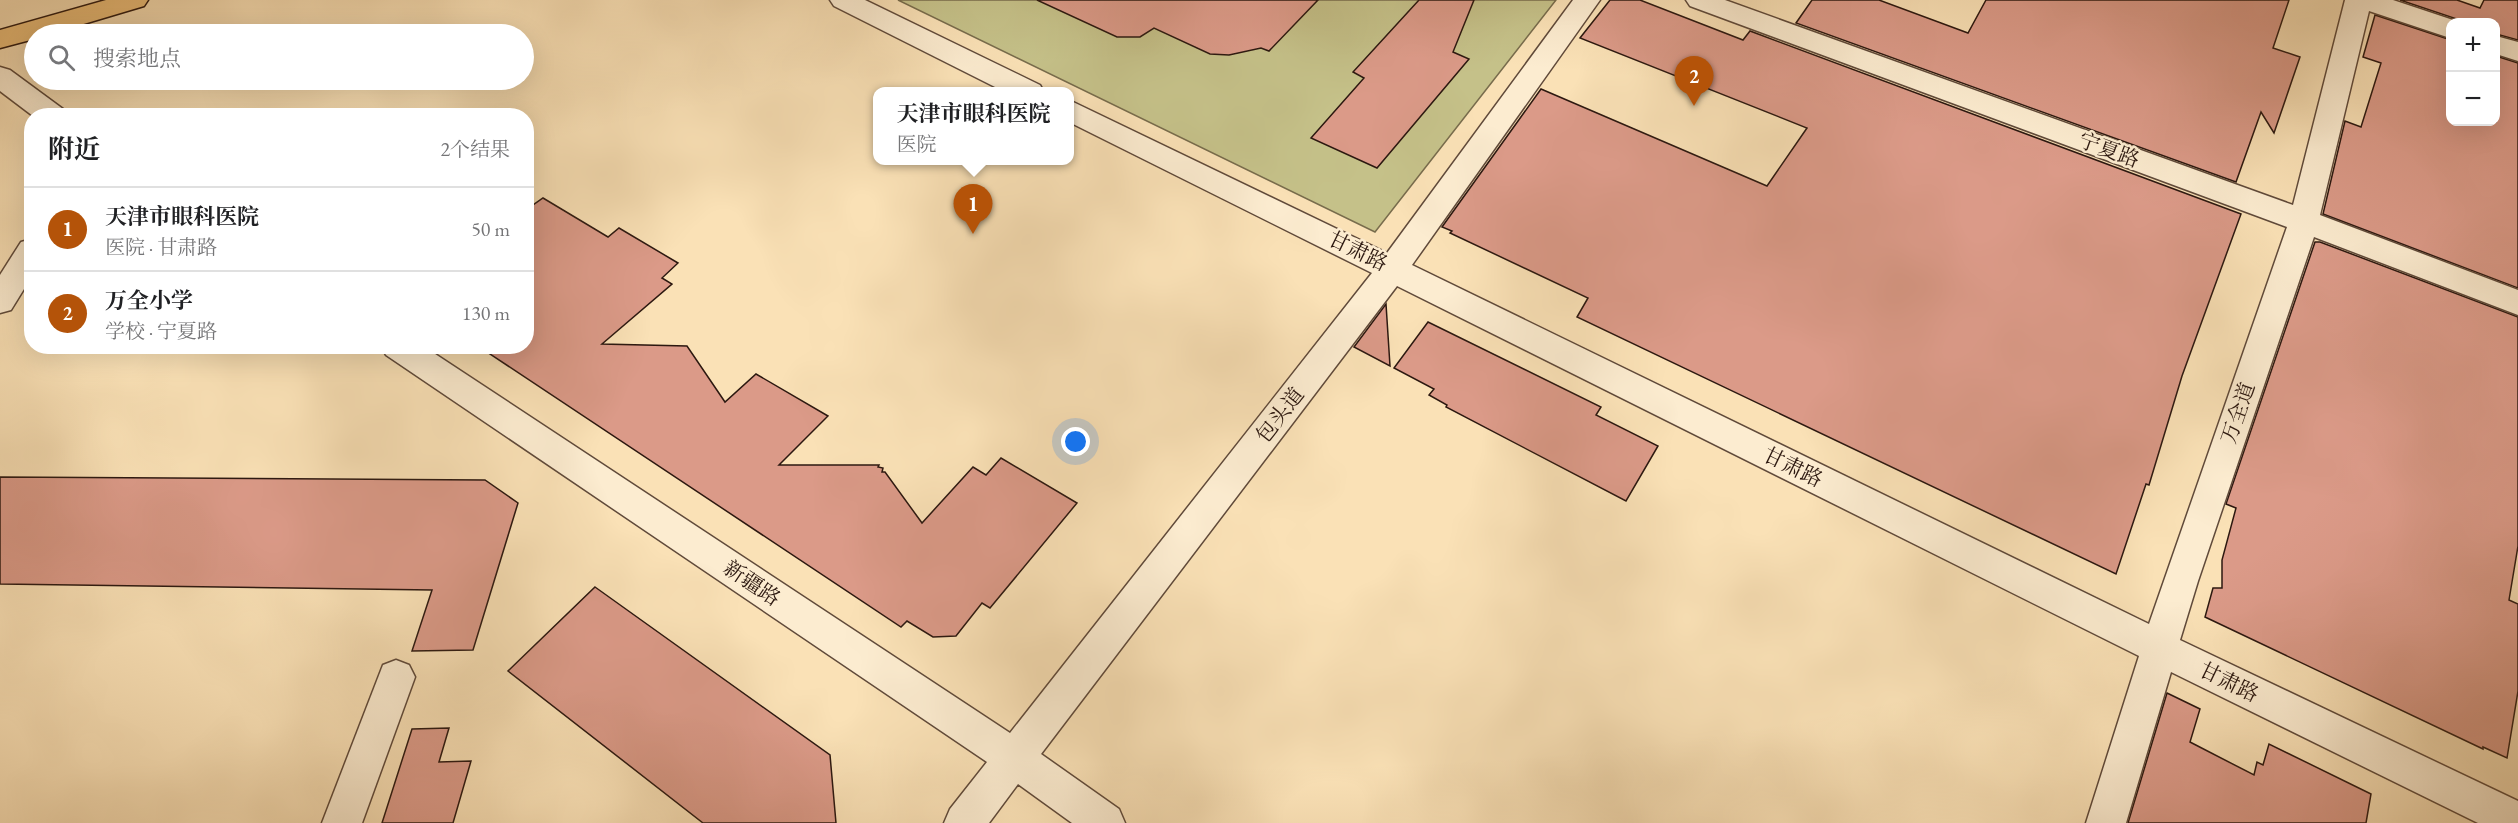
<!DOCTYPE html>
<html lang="zh">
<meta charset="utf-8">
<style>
body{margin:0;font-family:"EB Garamond","Noto Serif SC",serif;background:#f2f2f2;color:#202124}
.controls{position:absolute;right:18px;top:18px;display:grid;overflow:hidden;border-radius:12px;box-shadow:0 6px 24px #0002}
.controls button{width:54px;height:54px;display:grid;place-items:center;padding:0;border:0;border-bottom:2px solid #e0e0e0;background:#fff;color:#202124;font:30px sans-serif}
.you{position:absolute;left:1076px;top:442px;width:21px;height:21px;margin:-15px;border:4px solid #fff;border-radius:50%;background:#1a73e8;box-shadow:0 0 0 9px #1a73e833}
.badge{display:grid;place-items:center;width:39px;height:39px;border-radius:50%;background:#b45309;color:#fff;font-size:20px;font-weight:700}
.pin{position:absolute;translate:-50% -50px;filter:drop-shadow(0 2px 3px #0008)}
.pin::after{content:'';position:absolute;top:32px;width:21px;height:18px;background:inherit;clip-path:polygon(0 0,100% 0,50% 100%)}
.popup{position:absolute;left:873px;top:87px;width:201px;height:78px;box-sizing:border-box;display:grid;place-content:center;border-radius:12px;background:#fff;filter:drop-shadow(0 2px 4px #0005);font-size:20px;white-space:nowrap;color:#757577}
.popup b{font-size:22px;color:#202124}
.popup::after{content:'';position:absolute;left:50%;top:100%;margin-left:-12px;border:12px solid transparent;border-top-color:#fff}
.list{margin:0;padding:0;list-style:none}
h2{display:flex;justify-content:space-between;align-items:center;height:78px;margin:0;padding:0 24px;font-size:26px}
h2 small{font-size:20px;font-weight:400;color:#757577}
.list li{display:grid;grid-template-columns:39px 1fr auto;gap:18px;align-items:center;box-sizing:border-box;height:84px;padding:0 24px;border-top:2px solid #e0e0e0}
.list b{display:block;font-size:22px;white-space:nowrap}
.list p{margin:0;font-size:20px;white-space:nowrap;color:#757577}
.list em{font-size:20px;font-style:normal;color:#757577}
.icon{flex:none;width:33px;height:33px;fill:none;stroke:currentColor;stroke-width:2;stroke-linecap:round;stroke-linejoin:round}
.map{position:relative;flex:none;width:2518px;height:823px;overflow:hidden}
.search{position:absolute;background:#fff;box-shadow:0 6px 24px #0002;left:24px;top:24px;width:510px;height:66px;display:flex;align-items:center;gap:15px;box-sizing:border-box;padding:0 21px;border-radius:33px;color:#757577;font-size:22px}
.panel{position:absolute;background:#fff;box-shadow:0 6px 24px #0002;left:24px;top:108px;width:510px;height:246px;border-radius:24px}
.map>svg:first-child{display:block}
.green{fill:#c5c189;stroke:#786c4c;stroke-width:1.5}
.building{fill:#db9a88;stroke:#2c1810;stroke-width:1.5}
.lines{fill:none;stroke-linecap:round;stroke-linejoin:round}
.minor-casing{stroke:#604a3a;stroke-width:3}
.major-casing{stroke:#2c1810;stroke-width:3}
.minor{fill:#fcecd0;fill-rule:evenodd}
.major{fill:#edc07b;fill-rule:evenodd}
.labels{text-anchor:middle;stroke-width:5;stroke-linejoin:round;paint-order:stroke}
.street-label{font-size:21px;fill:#2c1810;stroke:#fcecd0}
</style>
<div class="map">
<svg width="2518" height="823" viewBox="0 0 2518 823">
<rect width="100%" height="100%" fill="#fae1b6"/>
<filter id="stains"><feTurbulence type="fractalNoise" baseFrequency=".00333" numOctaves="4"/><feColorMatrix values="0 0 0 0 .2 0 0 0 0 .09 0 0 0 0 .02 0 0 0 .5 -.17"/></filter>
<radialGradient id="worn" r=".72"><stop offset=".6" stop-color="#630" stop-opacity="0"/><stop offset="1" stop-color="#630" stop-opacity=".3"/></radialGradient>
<!-- green -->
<polygon class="green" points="898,0 1556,0 1375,232"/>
<!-- building -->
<g class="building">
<polygon points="1037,0 1318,0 1269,51 1261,48 1229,55 1210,54 1154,28 1140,37 1117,37"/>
<polygon points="1419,0 1474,0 1453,52 1469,59 1377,168 1311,138 1364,78 1353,72"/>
<polygon points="1610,0 1640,0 1743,40 1750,31 2241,214 2182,376 2149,485 2146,484 2116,574 1577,317 1588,298 1450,233 1452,231 1442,227 1541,89 1767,186 1807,128 1580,38"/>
<polygon points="1812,0 1879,0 1968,33 1986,0 2289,0 2273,48 2300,57 2274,133 2261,112 2236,182 1796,23"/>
<polygon points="2400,0 2457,0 2480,8 2484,0 2518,0 2518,40 2496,34 2496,22 2461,22 2460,20"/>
<polygon points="2375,15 2451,40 2451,122 2496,122 2496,56 2518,63 2518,288 2323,214 2345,121 2361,127 2381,63 2363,57"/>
<polygon points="543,198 608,237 619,228 678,263 662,278 672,284 602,344 687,346 725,402 756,374 828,416 779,465 879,465 878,467 883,468 882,472 885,472 922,523 973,467 986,475 1001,458 1077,503 990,608 982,603 956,636 933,637 907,621 901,627 478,346 526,346 526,210"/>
<polygon points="2315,242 2320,242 2518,317 2518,546 2509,600 2518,604 2518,691 2507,758 2483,747 2483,749 2205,617 2213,588 2222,588 2222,560 2236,508 2226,504"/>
<polygon points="1386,304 1390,366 1354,347"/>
<polygon points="1428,322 1601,407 1596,415 1658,446 1626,501 1446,407 1447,405 1429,395 1434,389 1394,368"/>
<polygon points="0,477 485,480 518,503 473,650 412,651 432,590 0,584"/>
<polygon points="595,587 830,755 836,823 703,823 508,671"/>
<polygon points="2167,693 2200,709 2190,742 2254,775 2257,762 2263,765 2269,744 2371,794 2366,823 2128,823"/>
<polygon points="449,728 439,762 471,761 453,823 382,823 412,729"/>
</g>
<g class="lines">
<defs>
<g id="minor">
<polygon points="830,0 865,0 1040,85 1044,92 1005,92 834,6"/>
<polygon points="1573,0 1600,0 1412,265 2149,624 2287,227 1690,6 1686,0 1725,0 2293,205 2345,0 2393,0 2459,22 2450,22 2450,38 2369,11 2320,215 2518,290 2518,315 2314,237 2198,581 2180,640 2518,801 2518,823 2478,823 2171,672 2126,823 2086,823 2139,656 1397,286 1041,754 1119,809 1125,823 1072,823 1018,784 989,823 944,823 950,809 987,762 386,355 381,346 423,346 1010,733 1372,273 1069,122 1069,100 1387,253"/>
<polygon points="2496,36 2518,42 2518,61 2496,54"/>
<polygon points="0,67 10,70 63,109 67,116 33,116 0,91"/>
<polygon points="32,239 32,276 11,310 0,313 0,275 21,242"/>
<polygon points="396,660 409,665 415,677 362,823 322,823 383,665"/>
</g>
<polygon id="major" points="106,0 148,0 144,6 50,34 34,34 34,39 0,48 0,30"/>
</defs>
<!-- minor casing -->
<use href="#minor" class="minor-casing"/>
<!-- major casing -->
<use href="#major" class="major-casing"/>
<!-- minor -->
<use href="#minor" class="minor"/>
<!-- major -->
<use href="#major" class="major"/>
</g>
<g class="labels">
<!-- street labels -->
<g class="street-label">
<text transform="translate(2109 150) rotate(20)" y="7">宁夏路</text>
<text transform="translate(1358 251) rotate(26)" y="7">甘肃路</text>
<text transform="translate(2238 413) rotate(-71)" y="7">万全道</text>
<text transform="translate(1280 415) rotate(-52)" y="7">包头道</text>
<text transform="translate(1793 467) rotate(26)" y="7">甘肃路</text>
<text transform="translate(752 583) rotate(34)" y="7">新疆路</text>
<text transform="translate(2229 682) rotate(26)" y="7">甘肃路</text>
</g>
</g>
<rect width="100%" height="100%" filter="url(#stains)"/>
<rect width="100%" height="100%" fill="url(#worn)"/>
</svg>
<div class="controls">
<button>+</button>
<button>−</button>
</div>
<div class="you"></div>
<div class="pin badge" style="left:973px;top:234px">1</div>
<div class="popup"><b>天津市眼科医院</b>医院</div>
<div class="pin badge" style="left:1694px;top:106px">2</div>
<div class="search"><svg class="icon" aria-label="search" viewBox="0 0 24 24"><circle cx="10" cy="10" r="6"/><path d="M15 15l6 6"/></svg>搜索地点</div>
<section class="panel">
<h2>附近<small>2个结果</small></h2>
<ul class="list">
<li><span class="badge">1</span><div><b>天津市眼科医院</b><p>医院 · 甘肃路</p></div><em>50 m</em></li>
<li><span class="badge">2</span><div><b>万全小学</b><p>学校 · 宁夏路</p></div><em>130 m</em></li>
</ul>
</section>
</div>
